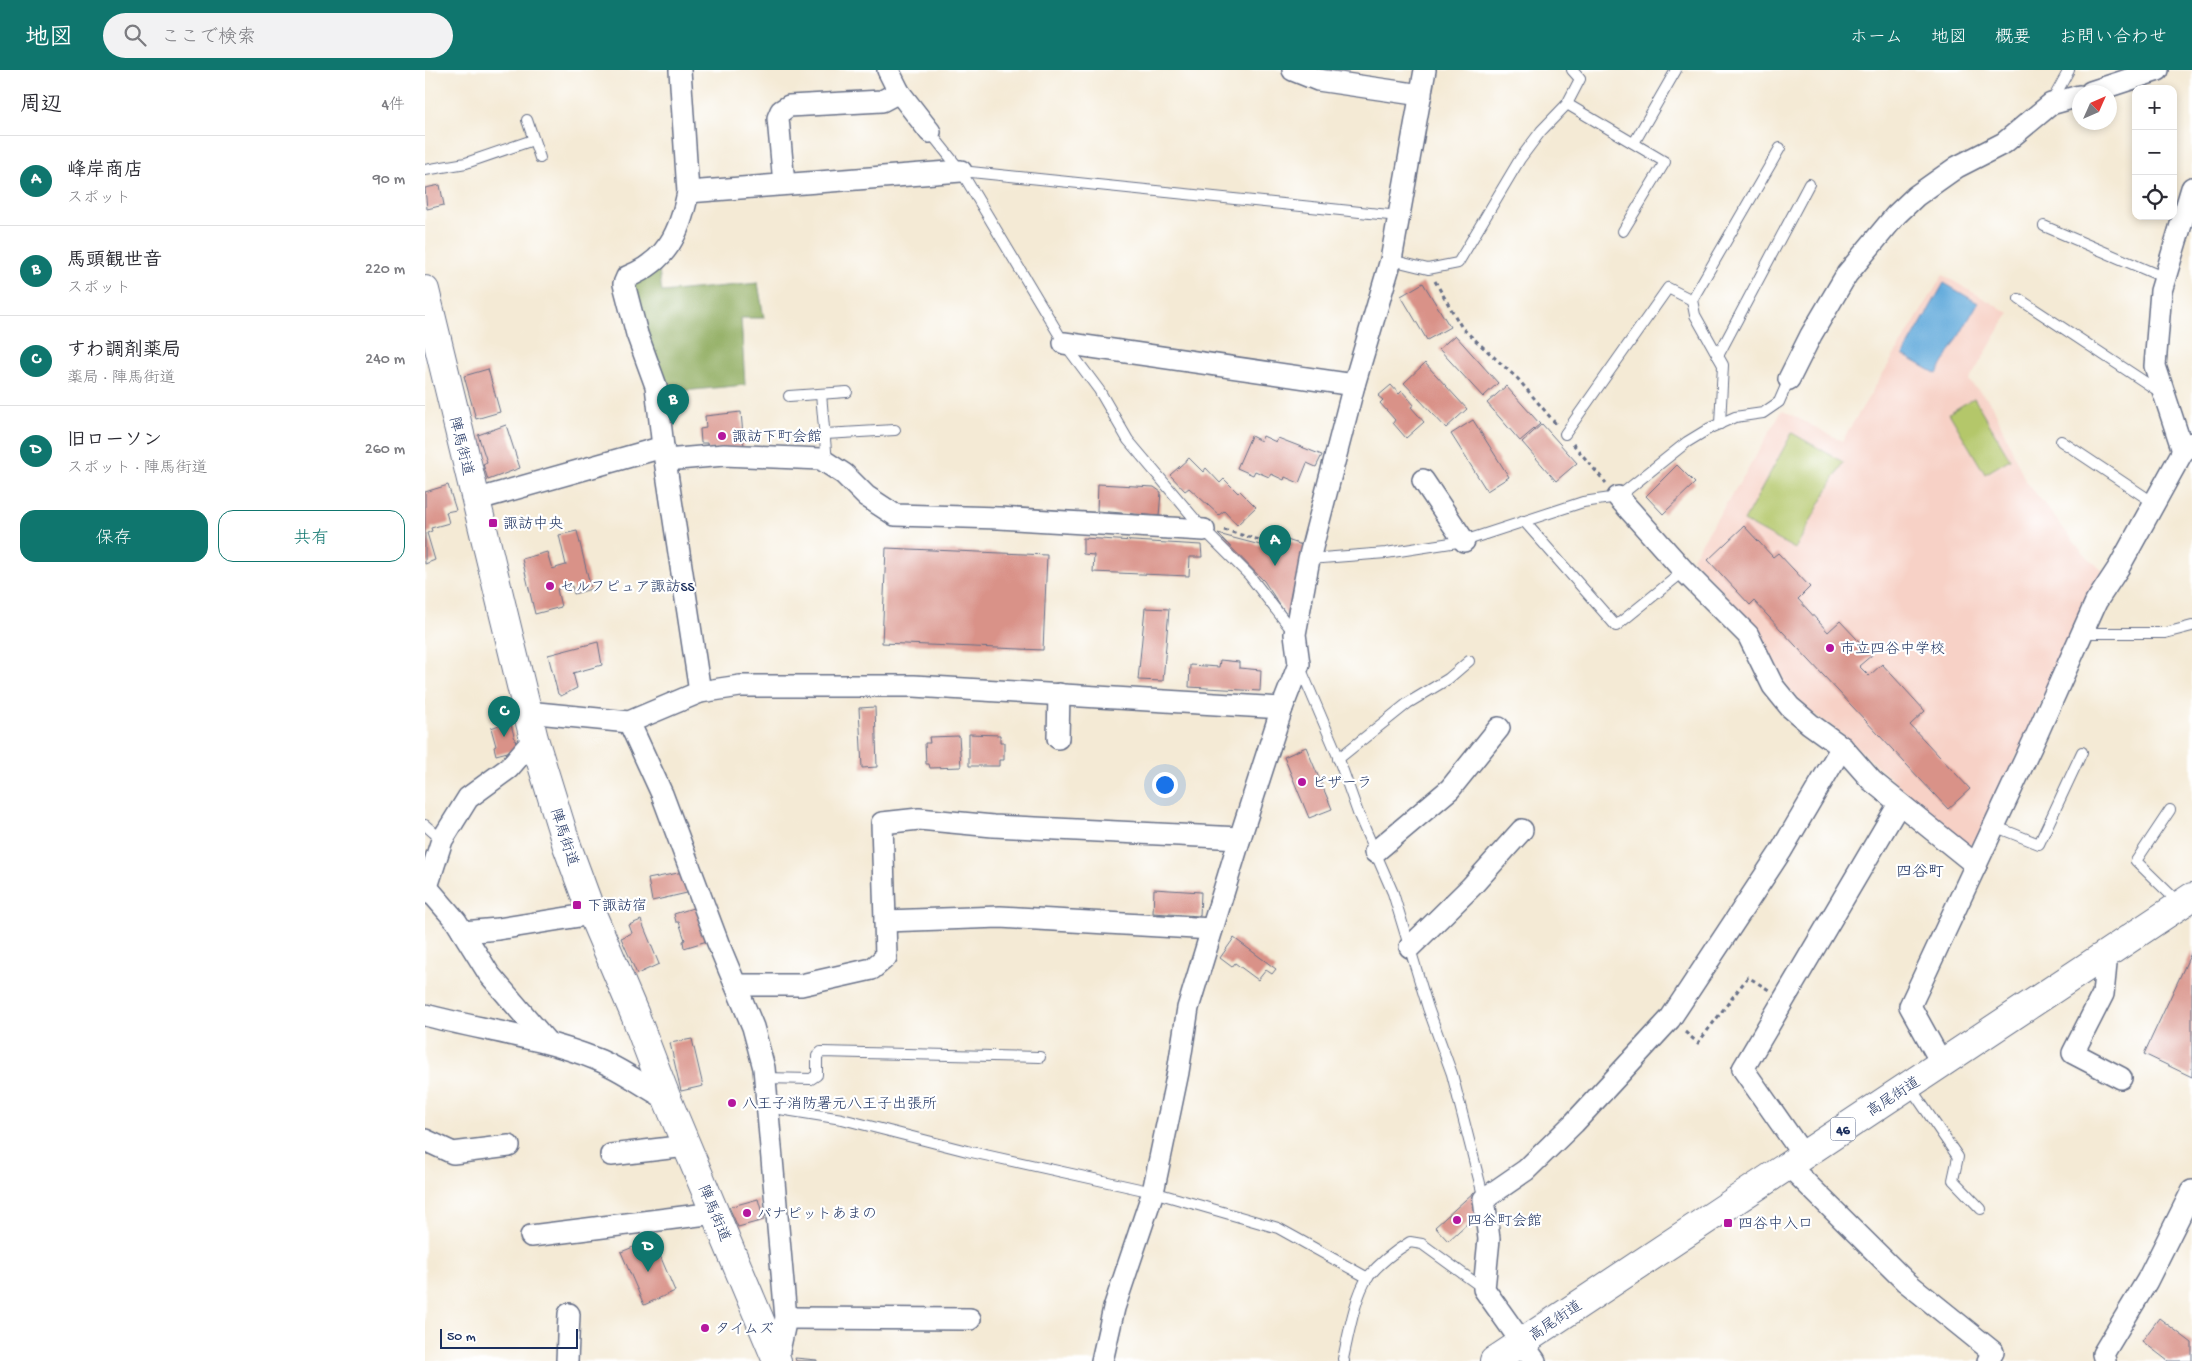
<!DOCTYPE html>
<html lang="ja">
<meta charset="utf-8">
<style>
body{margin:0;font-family:"Gochi Hand","Klee One",sans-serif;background:#f2f2f3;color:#2b2b33}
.controls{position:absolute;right:15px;top:15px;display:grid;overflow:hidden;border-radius:10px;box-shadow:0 2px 8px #0003}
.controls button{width:45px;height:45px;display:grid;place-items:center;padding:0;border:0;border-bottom:1px solid #e1e1e2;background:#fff;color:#2b2b33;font:25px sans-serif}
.compass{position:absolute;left:1647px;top:15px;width:45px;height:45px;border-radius:50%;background:#fff;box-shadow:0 2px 8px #0003;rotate:45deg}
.scale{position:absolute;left:15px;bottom:12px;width:138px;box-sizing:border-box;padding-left:5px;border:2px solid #1b2f5e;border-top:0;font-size:14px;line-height:18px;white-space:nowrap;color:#1b2f5e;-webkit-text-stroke:4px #fff;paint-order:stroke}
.you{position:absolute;left:739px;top:714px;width:18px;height:18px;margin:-12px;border:4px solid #fff;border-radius:50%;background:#1a73e8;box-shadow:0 0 0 8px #1a73e833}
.badge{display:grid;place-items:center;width:32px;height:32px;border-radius:50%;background:#0f766e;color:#fff;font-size:16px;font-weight:700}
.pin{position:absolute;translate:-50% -41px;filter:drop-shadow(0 1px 2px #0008)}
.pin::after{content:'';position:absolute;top:26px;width:18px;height:15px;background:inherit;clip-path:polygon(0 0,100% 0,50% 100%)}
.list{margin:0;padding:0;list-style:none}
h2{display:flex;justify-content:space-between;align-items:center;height:65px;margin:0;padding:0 20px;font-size:21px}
h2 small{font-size:16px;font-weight:400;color:#7c7c81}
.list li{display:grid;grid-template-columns:32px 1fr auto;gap:15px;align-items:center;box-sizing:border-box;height:90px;padding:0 20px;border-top:1px solid #e1e1e2}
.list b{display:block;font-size:19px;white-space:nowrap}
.list p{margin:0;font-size:16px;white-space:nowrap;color:#7c7c81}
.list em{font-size:16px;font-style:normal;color:#7c7c81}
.actions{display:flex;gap:10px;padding:15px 20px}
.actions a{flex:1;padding:11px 0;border:1px solid #0f766e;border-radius:15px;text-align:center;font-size:18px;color:#0f766e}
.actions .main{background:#0f766e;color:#fff}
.icon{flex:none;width:28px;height:28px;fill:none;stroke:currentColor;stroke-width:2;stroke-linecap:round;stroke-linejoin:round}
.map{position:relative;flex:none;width:1767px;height:1291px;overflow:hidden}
header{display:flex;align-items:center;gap:30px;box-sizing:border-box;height:70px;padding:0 25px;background:#0f766e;color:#fff}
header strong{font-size:24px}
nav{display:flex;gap:28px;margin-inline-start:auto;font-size:18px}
.search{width:350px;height:45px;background:#f2f2f3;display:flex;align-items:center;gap:12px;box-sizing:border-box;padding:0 18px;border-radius:28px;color:#7c7c81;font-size:19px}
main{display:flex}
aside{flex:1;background:#fff}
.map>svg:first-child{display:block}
.built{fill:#f7d1c6}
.green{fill:#b4c76a;stroke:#687b64}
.forest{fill:#8fac5e;stroke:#556e5e}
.water{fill:#65acdc;stroke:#406e9d}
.building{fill:#d99288}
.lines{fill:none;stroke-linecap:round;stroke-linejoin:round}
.lane-casing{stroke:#677088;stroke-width:12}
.street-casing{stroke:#677088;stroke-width:24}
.secondary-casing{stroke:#677088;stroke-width:30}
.primary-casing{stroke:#677088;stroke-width:30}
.path{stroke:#677088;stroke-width:3;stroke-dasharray:4 4;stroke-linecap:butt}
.lane{stroke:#fff;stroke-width:10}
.street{stroke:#fff;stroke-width:21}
.secondary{stroke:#fff;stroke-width:28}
.primary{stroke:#fff;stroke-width:28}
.poi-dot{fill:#b5179e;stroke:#fff;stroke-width:2}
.labels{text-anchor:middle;stroke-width:4.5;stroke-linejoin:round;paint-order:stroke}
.shield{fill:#fff;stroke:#5f6d8e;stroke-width:1}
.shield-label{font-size:14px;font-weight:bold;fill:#1b2f5e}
.poi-label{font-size:15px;fill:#1b2f5e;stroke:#fff;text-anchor:start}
.street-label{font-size:15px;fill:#1b2f5e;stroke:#fff}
.neighbourhood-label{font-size:16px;fill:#1b2f5e;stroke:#fff}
</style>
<header>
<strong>地図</strong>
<div class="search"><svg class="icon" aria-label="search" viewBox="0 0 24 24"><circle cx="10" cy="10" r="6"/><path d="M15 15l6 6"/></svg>ここで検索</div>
<nav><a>ホーム</a><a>地図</a><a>概要</a><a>お問い合わせ</a></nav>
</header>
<main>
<aside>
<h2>周辺<small>4件</small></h2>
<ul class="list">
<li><span class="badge">A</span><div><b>峰岸商店</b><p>スポット</p></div><em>90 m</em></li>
<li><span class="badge">B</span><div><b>馬頭観世音</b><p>スポット</p></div><em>220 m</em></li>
<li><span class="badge">C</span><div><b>すわ調剤薬局</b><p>薬局 · 陣馬街道</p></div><em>240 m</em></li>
<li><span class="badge">D</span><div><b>旧ローソン</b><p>スポット · 陣馬街道</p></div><em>260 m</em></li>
</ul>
<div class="actions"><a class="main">保存</a><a>共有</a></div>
</aside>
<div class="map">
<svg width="1767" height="1291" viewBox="0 0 1767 1291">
<rect width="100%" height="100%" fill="#fff"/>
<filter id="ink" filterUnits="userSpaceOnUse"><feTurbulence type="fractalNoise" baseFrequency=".02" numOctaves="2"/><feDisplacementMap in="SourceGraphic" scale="10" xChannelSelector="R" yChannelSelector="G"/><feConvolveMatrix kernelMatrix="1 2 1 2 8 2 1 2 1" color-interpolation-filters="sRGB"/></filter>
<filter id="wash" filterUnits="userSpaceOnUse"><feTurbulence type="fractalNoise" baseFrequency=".0096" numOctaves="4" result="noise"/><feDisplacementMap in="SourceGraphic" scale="20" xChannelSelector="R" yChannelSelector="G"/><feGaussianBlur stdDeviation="1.12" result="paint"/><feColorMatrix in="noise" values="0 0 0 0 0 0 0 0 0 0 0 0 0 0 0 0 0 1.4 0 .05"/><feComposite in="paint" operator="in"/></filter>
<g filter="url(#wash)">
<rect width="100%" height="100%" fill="#f4ead5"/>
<!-- built -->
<polygon class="built" points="1518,205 1584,243 1544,311 1567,334 1600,410 1658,483 1679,502 1662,525 1616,633 1551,773 1540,776 1416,663 1386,642 1362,616 1335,563 1267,488 1322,401 1357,340 1417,371"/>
<!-- green -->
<g class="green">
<polygon points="1549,328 1585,389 1560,404 1524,343"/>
<polygon points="1367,363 1418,392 1370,479 1319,451"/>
</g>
<!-- forest -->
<polygon class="forest" points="233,194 237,222 333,213 339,248 316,248 320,315 237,323 207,210"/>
<!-- water -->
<polygon class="water" points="1519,213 1553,233 1512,304 1478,285"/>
<g id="blocks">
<!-- building -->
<g class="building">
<polygon points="15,115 19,135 2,139 0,118"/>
<polygon points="998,213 1025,257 1002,270 976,226"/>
<polygon points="1030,265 1073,313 1058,327 1014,279"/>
<polygon points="1000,293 1042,339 1021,358 979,313"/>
<polygon points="63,299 75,342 51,349 39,306"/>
<polygon points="966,315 974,324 977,321 989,335 986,337 999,352 981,368 968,353 970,350 955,333 958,330 953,326"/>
<polygon points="1081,316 1115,354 1095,371 1062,333"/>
<polygon points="316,342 319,377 283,380 282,373 276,373 275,359 281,358 280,346"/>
<polygon points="1048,350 1084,407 1062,421 1026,364"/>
<polygon points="1117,354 1152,393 1131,411 1097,372"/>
<polygon points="81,355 95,398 63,410 58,394 62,392 53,365"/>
<polygon points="826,366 836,371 838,366 851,372 853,368 897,385 891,397 882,393 874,413 860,407 859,410 846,404 844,407 830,401 828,405 812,398"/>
<polygon points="764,388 778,402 781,398 795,413 799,409 813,423 815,421 831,437 812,455 799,441 794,445 764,418 760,421 745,405"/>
<polygon points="1252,395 1270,413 1238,444 1221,426"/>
<polygon points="673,414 729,417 736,422 734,446 672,441"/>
<polygon points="23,415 31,440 21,442 24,453 6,458 7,461 2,463 10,490 0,494 0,422"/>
<polygon points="1319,456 1348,487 1353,483 1385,517 1373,529 1403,562 1415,551 1447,585 1434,596 1444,606 1457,594 1500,641 1485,655 1545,719 1523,739 1329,531 1325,535 1283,490"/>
<polygon points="152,461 166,519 149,524 147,516 132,519 136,537 110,544 97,489 122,482 127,499 141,495 134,465"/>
<polygon points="793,464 858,481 862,470 880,476 864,549 839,511"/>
<polygon points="658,468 776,475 777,487 765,487 764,506 668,502 669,485 658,484"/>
<polygon points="461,478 622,485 618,580 457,573"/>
<polygon points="720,538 744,539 738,611 713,610"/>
<polygon points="173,572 177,595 148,603 152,618 136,626 133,624 123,585"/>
<polygon points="795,590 814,592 814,598 836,600 835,621 764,617 765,595 794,597"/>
<polygon points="450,637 452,697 437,698 434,638"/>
<polygon points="85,651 92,677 90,680 71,685 69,677 71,676 66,658"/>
<polygon points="544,664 575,665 575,672 579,672 579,690 574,690 574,696 544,696"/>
<polygon points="534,666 536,697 505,698 504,694 501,694 500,673 505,673 504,667"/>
<polygon points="881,677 907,739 884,748 859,687"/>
<polygon points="258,802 262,823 227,831 223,809"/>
<polygon points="729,819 776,822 775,846 728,843"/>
<polygon points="271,837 282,871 259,878 258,871 260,870 254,852 251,852 249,844"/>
<polygon points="216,850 234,894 212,904 196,868 207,863 204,855"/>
<polygon points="809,868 851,899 847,904 841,900 833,910 810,893 807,897 795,888"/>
<polygon points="1767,881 1767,1007 1719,984"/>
<polygon points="267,969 278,1016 256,1021 245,973"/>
<polygon points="1049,1122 1052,1127 1054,1143 1023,1171 1010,1157"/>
<polygon points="333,1129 339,1150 313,1157 304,1137"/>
<polygon points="228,1169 250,1221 219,1235 196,1182"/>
<polygon points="1734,1248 1767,1273 1767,1291 1743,1291 1717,1271"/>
<polygon points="370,1288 392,1290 392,1291 371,1291"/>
</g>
</g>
</g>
<g filter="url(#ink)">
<use href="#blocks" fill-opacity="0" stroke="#677088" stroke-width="1"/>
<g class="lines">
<defs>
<g id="lane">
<polyline points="1626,33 1644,0"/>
<polyline points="1142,34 1240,92 1198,161"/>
<polyline points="102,50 115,88"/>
<polyline points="505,62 536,101 639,273 674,320 703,370 779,460 824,505 869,563"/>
<polyline points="1209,73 1251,0"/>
<polyline points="0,100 41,93 108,70"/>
<polyline points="536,101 974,146"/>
<polyline points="1619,156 1740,208"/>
<polyline points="966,190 1003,199 1033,193 1095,89 1116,61 1142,34 1155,9 1147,0"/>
<polyline points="1594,229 1735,322"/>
<polyline points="1293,286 1384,114"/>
<polyline points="396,324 402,392"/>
<polyline points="364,326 422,322"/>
<polyline points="1295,354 1298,295 1270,245 1267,230 1355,78"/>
<polyline points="400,364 470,360"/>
<polyline points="1140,364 1243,218 1267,230"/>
<polyline points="1636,371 1729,433"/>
<polyline points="1099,451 1191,556 1259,501"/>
<polyline points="884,489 961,483 1039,471 1158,432 1193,427 1262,372 1285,358 1310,347 1338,343 1354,332 1364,309"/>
<polyline points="1657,563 1740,563 1767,556"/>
<polyline points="875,597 912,684 933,743 968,823 1003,938 1027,1004 1059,1129"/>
<polyline points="913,689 983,633 1023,609 1044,591"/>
<polyline points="1745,740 1711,791 1755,834"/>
<polyline points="0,755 17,770"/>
<polyline points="1569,756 1614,774 1657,682"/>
<polyline points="340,1008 386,1009 392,1005 392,986 396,982 615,987"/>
<polyline points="1485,1017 1533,1087 1528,1110 1556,1139"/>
<polyline points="342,1037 417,1049 542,1081 728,1122 853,1158 943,1208"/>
<path d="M919 1291 918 1289C923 1267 930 1225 943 1207 954 1194 970 1181 985 1172L997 1174 1059 1219"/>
</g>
<g id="street">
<path d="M255 0 263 122C255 163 242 191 202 207L199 214 212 264 231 316 238 377 275 622"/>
<polyline points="463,0 474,22 505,62"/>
<polyline points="868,0 893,10 996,25"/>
<polyline points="1666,22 1733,0"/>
<polyline points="359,114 353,48 356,41 364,36 457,31 474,22"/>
<polyline points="263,122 536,101"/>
<polyline points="639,273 929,315"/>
<polyline points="1364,309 1386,265 1422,204 1471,145 1491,126 1532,97 1579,73 1626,34 1654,26"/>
<polyline points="1758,381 1730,296 1736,221 1767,118"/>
<polyline points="241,390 299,385 396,389 419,404 441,426 470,445 574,448 779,460"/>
<polyline points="998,410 1039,471"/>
<polyline points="1193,427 1259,501 1323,565 1348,616 1365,637 1385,654 1417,677 1447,711 1551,795"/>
<polyline points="50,430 238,377"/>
<polyline points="102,642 204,652 275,622 315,616 489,616 857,638"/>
<polyline points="204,652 237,724 293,873 328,957 339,998 361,1248 352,1290"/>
<polyline points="633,668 634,624"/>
<polyline points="950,782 1025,719 1074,658"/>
<polyline points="0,815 31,851 64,904 122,972"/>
<polyline points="0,823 17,770 43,728 84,698 109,669"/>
<polyline points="787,859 575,847 460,851 457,753 494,749 568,756 815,768"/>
<polyline points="38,862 73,859 167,844"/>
<polyline points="985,877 1046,817 1097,760"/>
<polyline points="1682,884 1678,924 1648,983 1696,1008"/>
<polyline points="311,915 376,915 447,899 461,887 460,851"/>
<path d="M0 945C57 960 116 967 171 989 197 999 218 1016 242 1029"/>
<polyline points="1517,994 1485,936 1612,664 1671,532 1694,497 1758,381 1767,373"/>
<polyline points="0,1070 28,1083 84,1076"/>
<polyline points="186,1085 261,1076"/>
<polyline points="1378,1085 1318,999 1474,734"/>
<polyline points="1363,1095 1480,1211 1568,1282 1563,1291"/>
<polyline points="106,1166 290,1143"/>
<polyline points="361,1248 545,1249"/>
<polyline points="142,1291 144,1244"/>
<polyline points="677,1291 689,1238 728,1122 753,1002 763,938 815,768 857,638 874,594 870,564 884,489 929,315 966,190 1000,0"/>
<polyline points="1110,1291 1059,1219 1064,1169 1059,1129 1101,1100 1149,1053 1245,949 1356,781 1417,677"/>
<polyline points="1680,1291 1678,1284 1722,1211 1767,1121"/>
</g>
<polyline id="secondary" points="0,220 109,669 142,776 167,844 210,945 242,1029 352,1291"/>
<polyline id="primary" points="1069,1291 1767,827"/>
</defs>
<!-- lane casing -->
<use href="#lane" class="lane-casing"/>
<!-- street casing -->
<use href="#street" class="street-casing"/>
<!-- secondary casing -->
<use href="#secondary" class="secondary-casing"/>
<!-- primary casing -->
<use href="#primary" class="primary-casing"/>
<!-- path -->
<g class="path">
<polyline points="1010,211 1037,258 1093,309 1131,354"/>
<polyline points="1148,374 1181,413"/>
<polyline points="799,460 856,476"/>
<polyline points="1260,962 1273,973 1323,907 1344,920"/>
</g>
<!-- lane -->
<use href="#lane" class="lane"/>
<!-- street -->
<use href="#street" class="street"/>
<!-- secondary -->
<use href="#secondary" class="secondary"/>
<!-- primary -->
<use href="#primary" class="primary"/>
</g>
</g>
<!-- markers -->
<g class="poi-dot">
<circle cx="297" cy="366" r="5"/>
<rect x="63" y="448" width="10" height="10" rx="2.5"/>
<circle cx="125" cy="516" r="5"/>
<circle cx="1405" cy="578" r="5"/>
<circle cx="877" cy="712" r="5"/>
<rect x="147" y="830" width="10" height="10" rx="2.5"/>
<circle cx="307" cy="1033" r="5"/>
<circle cx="322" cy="1143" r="5"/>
<circle cx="1032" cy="1150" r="5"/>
<rect x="1298" y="1148" width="10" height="10" rx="2.5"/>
<circle cx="280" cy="1258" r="5"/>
</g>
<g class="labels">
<!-- shield labels -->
<rect class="shield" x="1405.5" y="1047.5" width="25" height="23" rx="4"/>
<g class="shield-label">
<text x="1418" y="1064">46</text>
</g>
<!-- poi labels -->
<g class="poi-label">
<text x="307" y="371">諏訪下町会館</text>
<text x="78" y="458">諏訪中央</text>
<text x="135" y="521">セルフピュア諏訪SS</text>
<text x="1415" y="583">市立四谷中学校</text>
<text x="887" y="717">ピザーラ</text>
<text x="162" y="840">下諏訪宿</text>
<text x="317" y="1038">八王子消防署元八王子出張所</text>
<text x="332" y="1148">パナピットあまの</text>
<text x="1042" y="1155">四谷町会館</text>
<text x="1313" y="1158">四谷中入口</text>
<text x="290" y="1263">タイムズ</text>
</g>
<!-- street labels -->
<g class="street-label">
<text transform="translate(37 376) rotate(76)" y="5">陣馬街道</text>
<text transform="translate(140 767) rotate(72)" y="5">陣馬街道</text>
<text transform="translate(1468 1026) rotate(-33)" y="5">高尾街道</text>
<text transform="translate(290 1143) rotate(67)" y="5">陣馬街道</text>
<text transform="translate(1130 1250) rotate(-34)" y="5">高尾街道</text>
</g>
<!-- neighbourhood labels -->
<g class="neighbourhood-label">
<text x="1495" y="806">四谷町</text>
</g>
</g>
</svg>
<div class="controls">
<button>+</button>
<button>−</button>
<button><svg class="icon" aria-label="locate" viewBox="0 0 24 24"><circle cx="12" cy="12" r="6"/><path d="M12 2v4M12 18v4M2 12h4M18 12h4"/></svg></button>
</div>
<svg class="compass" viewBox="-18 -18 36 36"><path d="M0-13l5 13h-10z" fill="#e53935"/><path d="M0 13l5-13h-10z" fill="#7c7c81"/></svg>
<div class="scale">50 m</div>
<div class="you"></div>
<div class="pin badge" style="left:850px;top:496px">A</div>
<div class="pin badge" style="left:248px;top:355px">B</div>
<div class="pin badge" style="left:79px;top:667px">C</div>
<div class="pin badge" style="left:223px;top:1202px">D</div>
</div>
</main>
